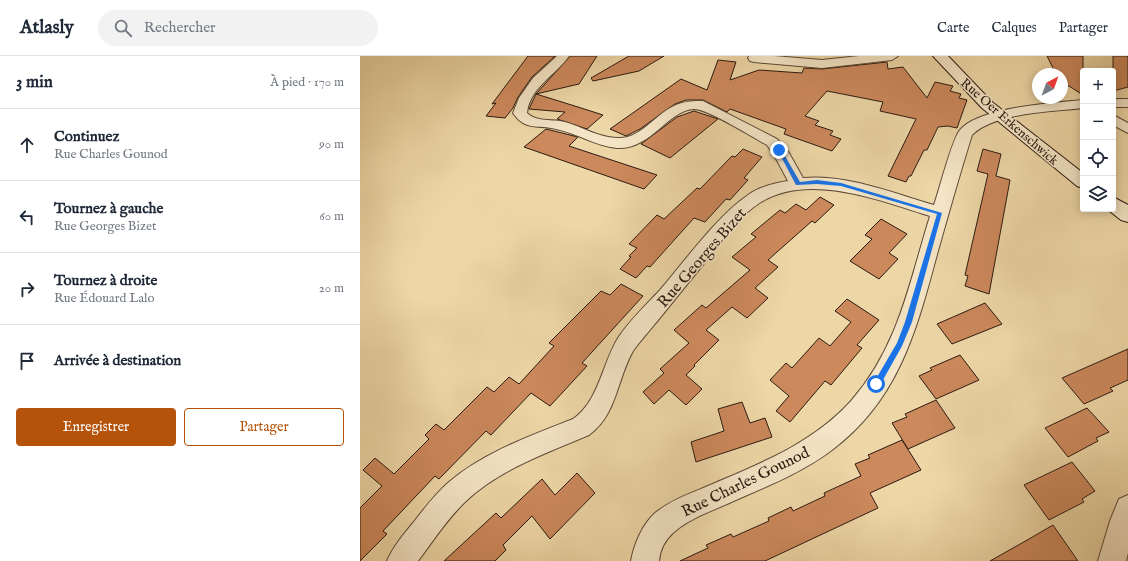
<!DOCTYPE html>
<html lang="fr">
<meta charset="utf-8">
<style>
body{margin:0;font-family:"IM FELL English",serif;background:#f2f2f3;color:#1f2937}
.controls{position:absolute;right:12px;top:12px;display:grid;overflow:hidden;border-radius:4px;box-shadow:0 2px 10px #0003}
.controls button{width:36px;height:36px;display:grid;place-items:center;padding:0;border:0;border-bottom:1px solid #e0e1e3;background:#fff;color:#1f2937;font:20px sans-serif}
.compass{position:absolute;left:672px;top:12px;width:36px;height:36px;border-radius:50%;background:#fff;box-shadow:0 2px 10px #0003;rotate:41deg}
.stop{position:absolute;width:12px;height:12px;margin:-9px;border:3px solid #1a73e8;border-radius:50%;background:#fff}
.stop.end{background:#1a73e8;border-color:#fff;box-shadow:0 1px 4px #0008}
.list{margin:0;padding:0;list-style:none}
h2{display:flex;justify-content:space-between;align-items:center;height:52px;margin:0;padding:0 16px;font-size:17px}
h2 small{font-size:13px;font-weight:400;color:#747a83}
.list li{display:grid;grid-template-columns:26px 1fr auto;gap:12px;align-items:center;box-sizing:border-box;height:72px;padding:0 16px;border-top:1px solid #e0e1e3}
.list b{display:block;font-size:15px;white-space:nowrap}
.list p{margin:0;font-size:13px;white-space:nowrap;color:#747a83}
.list em{font-size:13px;font-style:normal;color:#747a83}
.actions{display:flex;gap:8px;padding:12px 16px}
.actions a{flex:1;padding:9px 0;border:1px solid #b45309;border-radius:4px;text-align:center;font-size:14px;color:#b45309}
.actions .main{background:#b45309;color:#fff}
.icon{flex:none;width:22px;height:22px;fill:none;stroke:currentColor;stroke-width:2;stroke-linecap:round;stroke-linejoin:round}
.map{position:relative;flex:none;width:768px;height:505px;overflow:hidden}
header{display:flex;align-items:center;gap:24px;box-sizing:border-box;height:56px;padding:0 20px;background:#fff;border-bottom:1px solid #e0e1e3}
header strong{font-size:19px}
nav{display:flex;gap:22px;margin-inline-start:auto;font-size:14px}
.search{width:280px;height:36px;background:#f2f2f3;display:flex;align-items:center;gap:10px;box-sizing:border-box;padding:0 14px;border-radius:22px;color:#747a83;font-size:15px}
main{display:flex}
aside{flex:1;background:#fff}
.map>svg:first-child{display:block}
.building{fill:#cc895c;stroke:#2b1911}
.lines{fill:none;stroke-linecap:round;stroke-linejoin:round}
.street-casing{stroke:#5c4836;stroke-width:2}
.secondary-casing{stroke:#2b1911;stroke-width:2}
.street{fill:#f4e5c6;fill-rule:evenodd}
.secondary{fill:#f4e5c6;fill-rule:evenodd}
.route{fill:#1a73e8}
.labels{text-anchor:middle;stroke-width:3;stroke-linejoin:round;paint-order:stroke}
.far-street-label{font-size:13px;fill:#2b1911;stroke:#f4e5c6}
.street-label{font-size:16px;fill:#2b1911;stroke:#f4e5c6}
</style>
<header>
<strong>Atlasly</strong>
<div class="search"><svg class="icon" aria-label="search" viewBox="0 0 24 24"><circle cx="10" cy="10" r="6"/><path d="M15 15l6 6"/></svg>Rechercher</div>
<nav><a>Carte</a><a>Calques</a><a>Partager</a></nav>
</header>
<main>
<aside>
<h2>3 min<small>À pied · 170 m</small></h2>
<ul class="list">
<li><svg class="icon" aria-label="ahead" viewBox="0 0 24 24"><path d="M12 20V5M6 11l6-6 6 6"/></svg><div><b>Continuez</b><p>Rue Charles Gounod</p></div><em>90 m</em></li>
<li><svg class="icon" aria-label="left" viewBox="0 0 24 24"><path d="M17 20v-9H6M10 6l-5 5 5 5"/></svg><div><b>Tournez à gauche</b><p>Rue Georges Bizet</p></div><em>60 m</em></li>
<li><svg class="icon" aria-label="right" viewBox="0 0 24 24"><path d="M7 20v-9h11M14 6l5 5-5 5"/></svg><div><b>Tournez à droite</b><p>Rue Édouard Lalo</p></div><em>20 m</em></li>
<li><svg class="icon" aria-label="arrive" viewBox="0 0 24 24"><path d="M6 21V4h12l-3 4 3 4H6"/></svg><div><b>Arrivée à destination</b></div></li>
</ul>
<div class="actions"><a class="main">Enregistrer</a><a>Partager</a></div>
</aside>
<div class="map">
<svg width="768" height="505" viewBox="0 0 768 505">
<rect width="100%" height="100%" fill="#eed7a7"/>
<filter id="stains"><feTurbulence type="fractalNoise" baseFrequency=".005" numOctaves="4"/><feColorMatrix values="0 0 0 0 .2 0 0 0 0 .09 0 0 0 0 .02 0 0 0 .5 -.17"/></filter>
<radialGradient id="worn" r=".72"><stop offset=".6" stop-color="#630" stop-opacity="0"/><stop offset="1" stop-color="#630" stop-opacity=".3"/></radialGradient>
<!-- building -->
<g class="building">
<polygon points="168,0 195,0 172,21 158,41 153,52 145,62 126,60 136,47 132,48"/>
<polygon points="210,0 237,0 219,28 176,38"/>
<polygon points="269,0 304,0 279,15 233,25 231,22"/>
<polygon points="687,0 723,0 723,39 709,30 702,31 702,18 696,18"/>
<polygon points="753,0 768,0 768,31 753,35"/>
<polygon points="358,4 376,6 370,24 399,14 442,17 444,12 462,13 527,6 528,13 543,11 567,42 575,26 593,30 590,35 601,38 599,42 607,44 597,72 588,70 578,71 567,94 564,94 551,120 549,120 546,126 528,120 556,63 520,55 523,46 467,35 445,60 459,65 455,69 473,75 470,79 481,83 472,95 424,78 426,73 370,53 367,56 343,44 326,44 315,48 280,73 266,80 250,73 321,23 347,34"/>
<polygon points="176,38 218,51 243,59 227,73 197,63 205,56 169,53"/>
<polygon points="334,55 358,63 310,102 281,88 317,61"/>
<polygon points="186,73 218,81 209,90 297,119 284,133 164,91"/>
<polygon points="383,93 402,101 384,122 388,124 370,144 366,143 345,166 334,162 290,211 287,210 276,222 260,213 271,201 269,200 277,192 269,188 297,159 304,163 337,132 340,133 372,100 375,101"/>
<polygon points="623,93 641,98 636,120 650,124 629,238 605,230 608,220 605,219 628,118 617,115"/>
<polygon points="460,141 474,149 455,167 452,165 408,204 418,211 395,232 408,242 387,262 372,251 346,274 359,284 334,309 335,310 326,319 342,333 326,349 309,334 294,348 283,336 304,317 300,313 329,287 314,274 342,249 346,252 390,214 372,201 396,181 391,178 420,154 425,157 436,148 446,154"/>
<polygon points="521,163 547,178 529,197 538,203 519,223 490,205 512,183 505,179"/>
<polygon points="261,228 283,240 222,307 227,310 190,350 171,337 131,379 126,375 79,423 75,420 23,475 27,478 0,505 0,452 22,430 3,414 15,402 34,418 69,383 65,379 76,368 84,374 127,331 134,336 149,321 159,328 194,290 189,287 241,235 250,239"/>
<polygon points="487,243 519,264 497,289 502,292 471,329 465,325 430,366 416,355 429,340 410,324 426,307 432,312 459,282 470,290 491,266 475,255"/>
<polygon points="625,247 642,268 592,288 577,268"/>
<polygon points="768,293 768,324 750,332 753,335 724,348 702,322"/>
<polygon points="600,299 619,324 576,343 559,320 572,314 570,312"/>
<polygon points="576,344 595,372 548,393 532,367 547,361 545,358"/>
<polygon points="382,346 390,367 405,362 412,381 336,406 331,386 364,375 358,353"/>
<polygon points="727,352 749,376 736,382 738,385 708,401 685,372"/>
<polygon points="542,384 561,414 510,437 518,452 405,505 320,505 348,492 346,489 371,478 373,481 409,465 408,462 431,451 433,455 465,440 464,437 501,420 495,408 510,402 508,399"/>
<polygon points="712,406 735,435 722,443 724,446 689,464 664,429"/>
<polygon points="217,417 235,437 190,483 172,460 143,489 146,494 135,505 84,505 136,457 141,462 182,423 195,439"/>
<polygon points="693,469 718,505 630,505 669,483"/>
</g>
<g class="lines">
<defs>
<g id="street">
<path d="M197 0H209C196 19 170 31 167 57 176 66 193 63 205 66 222 71 240 82 258 82 281 83 296 57 316 49 325 45 334 45 343 45L417 83 429 97 443 122C486 118 533 137 574 149 579 135 592 83 600 74 619 51 694 47 723 44V52C692 56 635 56 612 79 600 117 589 156 578 195 557 272 540 343 472 394 440 418 403 432 367 448 349 456 329 463 314 476 305 484 300 493 299 505H271C274 488 282 469 295 457 312 443 335 436 355 427 404 406 454 386 491 345 539 290 549 227 570 160 521 145 450 116 401 146 375 162 357 192 338 215 323 233 309 251 294 269 287 278 279 286 273 295 257 323 257 359 229 379 187 397 140 413 106 445 87 463 73 485 58 505H27C33 491 43 479 53 467 64 453 75 438 89 426 124 396 170 380 213 363 239 345 242 308 258 282 269 265 286 249 300 234 325 205 357 160 388 139 399 131 415 127 428 125L414 99 407 89C392 81 348 53 334 53 308 54 291 94 257 92 235 90 217 77 196 73 178 68 166 76 153 57L159 42 173 22Z"/>
<polygon points="389,0 414,0 462,4 499,0 538,0 532,4 462,12 394,6 390,5 388,2"/>
<rect x="753" y="43" width="15" height="8"/>
<polygon points="753,59 768,67 768,77 753,69"/>
<polygon points="768,439 768,497 766,505 738,505 750,465 759,443"/>
</g>
<g id="secondary">
<polygon points="573,0 588,0 632,46 723,117 723,132 717,130 622,52"/>
<polygon points="753,141 768,149 768,166 761,164 747,153 753,153"/>
</g>
</defs>
<!-- street casing -->
<use href="#street" class="street-casing"/>
<!-- secondary casing -->
<use href="#secondary" class="secondary-casing"/>
<!-- street -->
<use href="#street" class="street"/>
<!-- secondary -->
<use href="#secondary" class="secondary"/>
</g>
<!-- route -->
<polygon class="route" points="417,93 421,93 440,126 457,124 481,127 582,157 552,266 542,290 519,331 516,332 513,328 537,287 545,266 577,158 481,130 457,128 436,129"/>
<g class="labels">
<!-- far-street labels -->
<g class="far-street-label">
<text transform="translate(650 65) rotate(41)" y="5">Rue Oer Erkenschwick</text>
</g>
<!-- street labels -->
<g class="street-label">
<text transform="translate(341 201) rotate(-49)" y="6">Rue Georges Bizet</text>
<text transform="translate(385 425) rotate(-26)" y="6">Rue Charles Gounod</text>
</g>
</g>
<rect width="100%" height="100%" filter="url(#stains)"/>
<rect width="100%" height="100%" fill="url(#worn)"/>
</svg>
<div class="controls">
<button>+</button>
<button>−</button>
<button><svg class="icon" aria-label="locate" viewBox="0 0 24 24"><circle cx="12" cy="12" r="6"/><path d="M12 2v4M12 18v4M2 12h4M18 12h4"/></svg></button>
<button><svg class="icon" aria-label="layers" viewBox="0 0 24 24"><path d="M12 4l9 5-9 5-9-5zM3 14l9 5 9-5"/></svg></button>
</div>
<svg class="compass" viewBox="-18 -18 36 36"><path d="M0-13l5 13h-10z" fill="#e53935"/><path d="M0 13l5-13h-10z" fill="#747a83"/></svg>
<div class="stop" style="left:516px;top:328px"></div>
<div class="stop end" style="left:419px;top:94px"></div>
</div>
</main>
